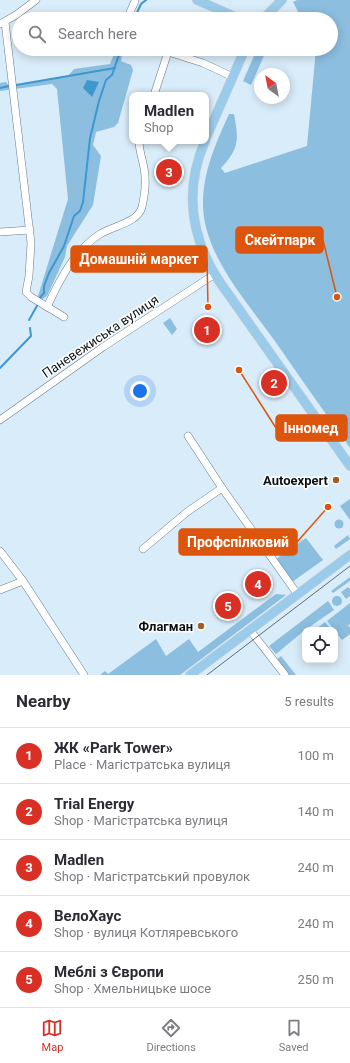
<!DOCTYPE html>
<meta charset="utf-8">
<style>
body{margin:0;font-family:Roboto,sans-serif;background:#f7f7f7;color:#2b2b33}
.controls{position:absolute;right:12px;bottom:12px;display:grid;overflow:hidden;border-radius:8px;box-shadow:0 2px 10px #0003}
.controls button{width:36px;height:36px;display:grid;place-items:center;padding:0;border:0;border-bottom:1px solid #e1e1e2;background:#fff;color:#2b2b33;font:20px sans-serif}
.compass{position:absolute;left:254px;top:68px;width:36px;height:36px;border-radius:50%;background:#fff;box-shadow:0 2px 10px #0003;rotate:328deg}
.you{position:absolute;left:140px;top:391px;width:14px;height:14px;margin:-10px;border:3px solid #fff;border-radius:50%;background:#1a73e8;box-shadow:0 0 0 6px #1a73e833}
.badge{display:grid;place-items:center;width:26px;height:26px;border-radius:50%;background:#d93025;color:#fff;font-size:13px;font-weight:700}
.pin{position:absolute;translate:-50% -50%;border:2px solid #fff;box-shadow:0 1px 4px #0006}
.popup{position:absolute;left:129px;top:92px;width:80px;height:52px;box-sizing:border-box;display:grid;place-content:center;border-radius:8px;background:#fff;filter:drop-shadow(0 1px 3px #0005);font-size:13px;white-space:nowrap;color:#7c7c81}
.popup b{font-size:15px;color:#2b2b33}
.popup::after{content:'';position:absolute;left:50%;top:100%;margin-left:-8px;border:8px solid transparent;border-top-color:#fff}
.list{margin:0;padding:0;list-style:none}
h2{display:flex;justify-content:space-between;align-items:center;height:52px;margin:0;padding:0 16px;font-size:17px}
h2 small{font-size:13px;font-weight:400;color:#7c7c81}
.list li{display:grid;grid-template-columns:26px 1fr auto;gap:12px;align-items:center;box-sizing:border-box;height:56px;padding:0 16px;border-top:1px solid #e1e1e2}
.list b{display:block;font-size:15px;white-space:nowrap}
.list p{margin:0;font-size:13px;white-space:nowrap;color:#7c7c81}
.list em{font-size:13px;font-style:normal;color:#7c7c81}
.icon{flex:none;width:22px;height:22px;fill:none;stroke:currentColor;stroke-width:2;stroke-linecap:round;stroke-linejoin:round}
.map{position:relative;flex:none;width:350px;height:675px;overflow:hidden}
.search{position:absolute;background:#fff;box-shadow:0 2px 10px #0003;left:12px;right:12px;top:12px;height:44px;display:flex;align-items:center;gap:10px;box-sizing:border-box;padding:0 14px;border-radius:22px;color:#7c7c81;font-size:15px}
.sheet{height:332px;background:#fff}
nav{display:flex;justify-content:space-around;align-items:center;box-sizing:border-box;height:56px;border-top:1px solid #e1e1e2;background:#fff;font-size:11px;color:#7c7c81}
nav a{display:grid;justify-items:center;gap:2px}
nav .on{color:#d93025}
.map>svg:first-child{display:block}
.green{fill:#8cbee0}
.water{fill:#3d98cf}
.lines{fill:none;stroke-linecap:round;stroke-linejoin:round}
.stream{stroke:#3d98cf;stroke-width:2}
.minor-casing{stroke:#697a86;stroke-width:8}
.major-casing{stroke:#ced0d0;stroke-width:10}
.minor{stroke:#fff;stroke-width:7}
.major{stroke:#9bcbea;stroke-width:9}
.tram{stroke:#616d75;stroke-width:1}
.poi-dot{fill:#9d5f26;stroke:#fff;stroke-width:1.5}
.labels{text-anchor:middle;stroke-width:3;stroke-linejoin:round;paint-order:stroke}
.street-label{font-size:13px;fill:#0b1216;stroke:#fff}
.poi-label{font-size:13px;font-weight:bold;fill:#0b1216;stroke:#fff;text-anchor:end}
.leader{fill:none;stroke:#dd550c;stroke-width:1.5}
.callout-dot{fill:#dd550c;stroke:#fff;stroke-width:1.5}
.callout{fill:#dd550c;stroke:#dd550c;stroke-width:1.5}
.callout-label{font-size:14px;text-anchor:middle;font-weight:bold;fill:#fff}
</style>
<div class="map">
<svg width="350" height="675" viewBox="0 0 350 675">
<rect width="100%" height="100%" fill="#d9ecf9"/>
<!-- green -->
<g class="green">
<path d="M297 0H350V448C326 414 301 379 277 344 249 304 203 255 203 204 203 171 216 143 229 114H234C239 141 239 148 221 168L225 173 307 146 316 49H331V19H302L293 2Z"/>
<polygon points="116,49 123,49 121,61 131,65 133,70 118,123 114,127 96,132 93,145 101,156 93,205 67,246 65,257 47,296 41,300 38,296 68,199 57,89 52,84 0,91 0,83 6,82 9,86 16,85 68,76 74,69 110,64"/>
<polygon points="257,49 267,49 251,85 243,81"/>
<polygon points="170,318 177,329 172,335 163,323"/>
<polygon points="350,499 350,520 340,506"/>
<circle cx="339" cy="524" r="4.5"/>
<polygon points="348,535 350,539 336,549 334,546"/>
<polygon points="306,538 323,560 292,582 276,559"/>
<polygon points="350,577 350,581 333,593 331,591"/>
<polygon points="348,587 350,589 350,596 346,599 341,592"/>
<polygon points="276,594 286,595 180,675 100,675 105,671 108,674 156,639 166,656 189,639 198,652"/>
<circle cx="337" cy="601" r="5"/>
<polygon points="328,601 334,610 305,630 276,654 269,646"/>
<polygon points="350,603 350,624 348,626 332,619 350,627 350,634 342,640 327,621"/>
<polygon points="325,622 332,630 316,629"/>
<polygon points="281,656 296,675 289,675 277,659"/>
</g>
<!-- water -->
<polygon class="water" points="87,80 99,82 92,97 83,88"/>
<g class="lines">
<!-- stream -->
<g class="stream">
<polyline points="134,19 141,4 146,0"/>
<polyline points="16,85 115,68"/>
<polyline points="0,88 9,86"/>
<polyline points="39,299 44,293 44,286 49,273 64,246 74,216 80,211 83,202 90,138 99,101 106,80 112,75 121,49"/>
<polyline points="29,320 38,304"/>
<polyline points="0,368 31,336 30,328"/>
</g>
<defs>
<g id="minor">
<polyline points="127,19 135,1"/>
<polyline points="5,22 31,243 29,276 26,292 31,297 64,317"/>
<polyline points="0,24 16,15 36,0"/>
<polyline points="159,49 203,63 233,77"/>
<polyline points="154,95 168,52"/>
<polyline points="0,232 30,230"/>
<path d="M47 307C60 279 74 251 100 234 112 226 138 223 142 207 144 198 146 186 145 177 145 165 139 153 139 141"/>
<polyline points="0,420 103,347 215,274"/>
<polyline points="188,436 222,488 298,595"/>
<polyline points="143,549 187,512 222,488"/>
<polyline points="0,551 23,581 84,675"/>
<polyline points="0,590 23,581"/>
<polyline points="250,630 285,675"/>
</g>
<g id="major">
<polyline points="197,0 240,19"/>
<polyline points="263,19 282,0"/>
<polyline points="206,138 245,49"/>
<path d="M205 141C184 190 190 236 219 281L350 466"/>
<polyline points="190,675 350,555"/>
</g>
</defs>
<!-- minor casing -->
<use href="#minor" class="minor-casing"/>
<!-- major casing -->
<use href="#major" class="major-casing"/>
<!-- minor -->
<use href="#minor" class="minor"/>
<!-- major -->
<use href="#major" class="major"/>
<!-- tram -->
<polyline class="tram" points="207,675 350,566"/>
</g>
<!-- markers -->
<g class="poi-dot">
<circle cx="336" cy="480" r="4"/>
<circle cx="201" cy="626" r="4"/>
</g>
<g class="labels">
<!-- street labels -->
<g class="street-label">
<text transform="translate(100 336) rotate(-34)" y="5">Паневежиська вулиця</text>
</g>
<!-- poi labels -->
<g class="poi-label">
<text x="328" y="485">Autoexpert</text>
<text x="193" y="631">Флагман</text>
</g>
</g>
<!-- callouts -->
<path class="leader" d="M337 297L323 240M208 307L207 259M239 370L276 428M328 507L297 542"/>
<g class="callout-dot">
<circle cx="337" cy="297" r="4"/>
<circle cx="208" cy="307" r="4"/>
<circle cx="239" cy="370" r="4"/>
<circle cx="328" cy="507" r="4"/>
</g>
<g class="callout">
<rect x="236" y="227" width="87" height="26" rx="4"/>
<rect x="71" y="246" width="136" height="26" rx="4"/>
<rect x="276" y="415" width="71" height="26" rx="4"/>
<rect x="179" y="529" width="118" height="26" rx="4"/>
</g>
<g class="callout-label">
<text x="280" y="245">Скейтпарк</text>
<text x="139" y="264">Домашній маркет</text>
<text x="311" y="433">Інномед</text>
<text x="238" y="547">Профспілковий</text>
</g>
</svg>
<div class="controls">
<button><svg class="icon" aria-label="locate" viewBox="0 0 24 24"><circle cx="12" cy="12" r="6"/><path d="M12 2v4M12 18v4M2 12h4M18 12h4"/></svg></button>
</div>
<svg class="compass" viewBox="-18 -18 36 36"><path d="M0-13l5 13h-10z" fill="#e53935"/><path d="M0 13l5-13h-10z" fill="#7c7c81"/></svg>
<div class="you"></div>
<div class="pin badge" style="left:207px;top:330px">1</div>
<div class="pin badge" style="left:274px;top:383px">2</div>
<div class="pin badge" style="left:169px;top:172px">3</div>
<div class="popup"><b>Madlen</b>Shop</div>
<div class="pin badge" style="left:258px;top:584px">4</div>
<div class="pin badge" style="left:228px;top:606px">5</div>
<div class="search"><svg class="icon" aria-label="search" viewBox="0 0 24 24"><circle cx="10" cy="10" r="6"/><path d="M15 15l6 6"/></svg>Search here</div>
</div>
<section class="sheet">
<h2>Nearby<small>5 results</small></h2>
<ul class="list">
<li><span class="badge">1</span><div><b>ЖК «Park Tower»</b><p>Place · Магістратська вулиця</p></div><em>100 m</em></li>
<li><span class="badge">2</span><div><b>Trial Energy</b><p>Shop · Магістратська вулиця</p></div><em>140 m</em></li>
<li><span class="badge">3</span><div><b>Madlen</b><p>Shop · Магістратський провулок</p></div><em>240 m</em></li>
<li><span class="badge">4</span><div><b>ВелоХаус</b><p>Shop · вулиця Котляревського</p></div><em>240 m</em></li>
<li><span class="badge">5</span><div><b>Меблі з Європи</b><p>Shop · Хмельницьке шосе</p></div><em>250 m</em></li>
</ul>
</section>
<nav>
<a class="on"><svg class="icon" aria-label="map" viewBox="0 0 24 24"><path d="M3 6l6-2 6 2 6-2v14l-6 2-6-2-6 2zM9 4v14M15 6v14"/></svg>Map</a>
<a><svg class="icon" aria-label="directions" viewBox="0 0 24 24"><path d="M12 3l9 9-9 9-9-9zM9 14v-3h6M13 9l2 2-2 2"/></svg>Directions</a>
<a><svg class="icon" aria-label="saved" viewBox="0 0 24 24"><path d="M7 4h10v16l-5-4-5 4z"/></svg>Saved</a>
</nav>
